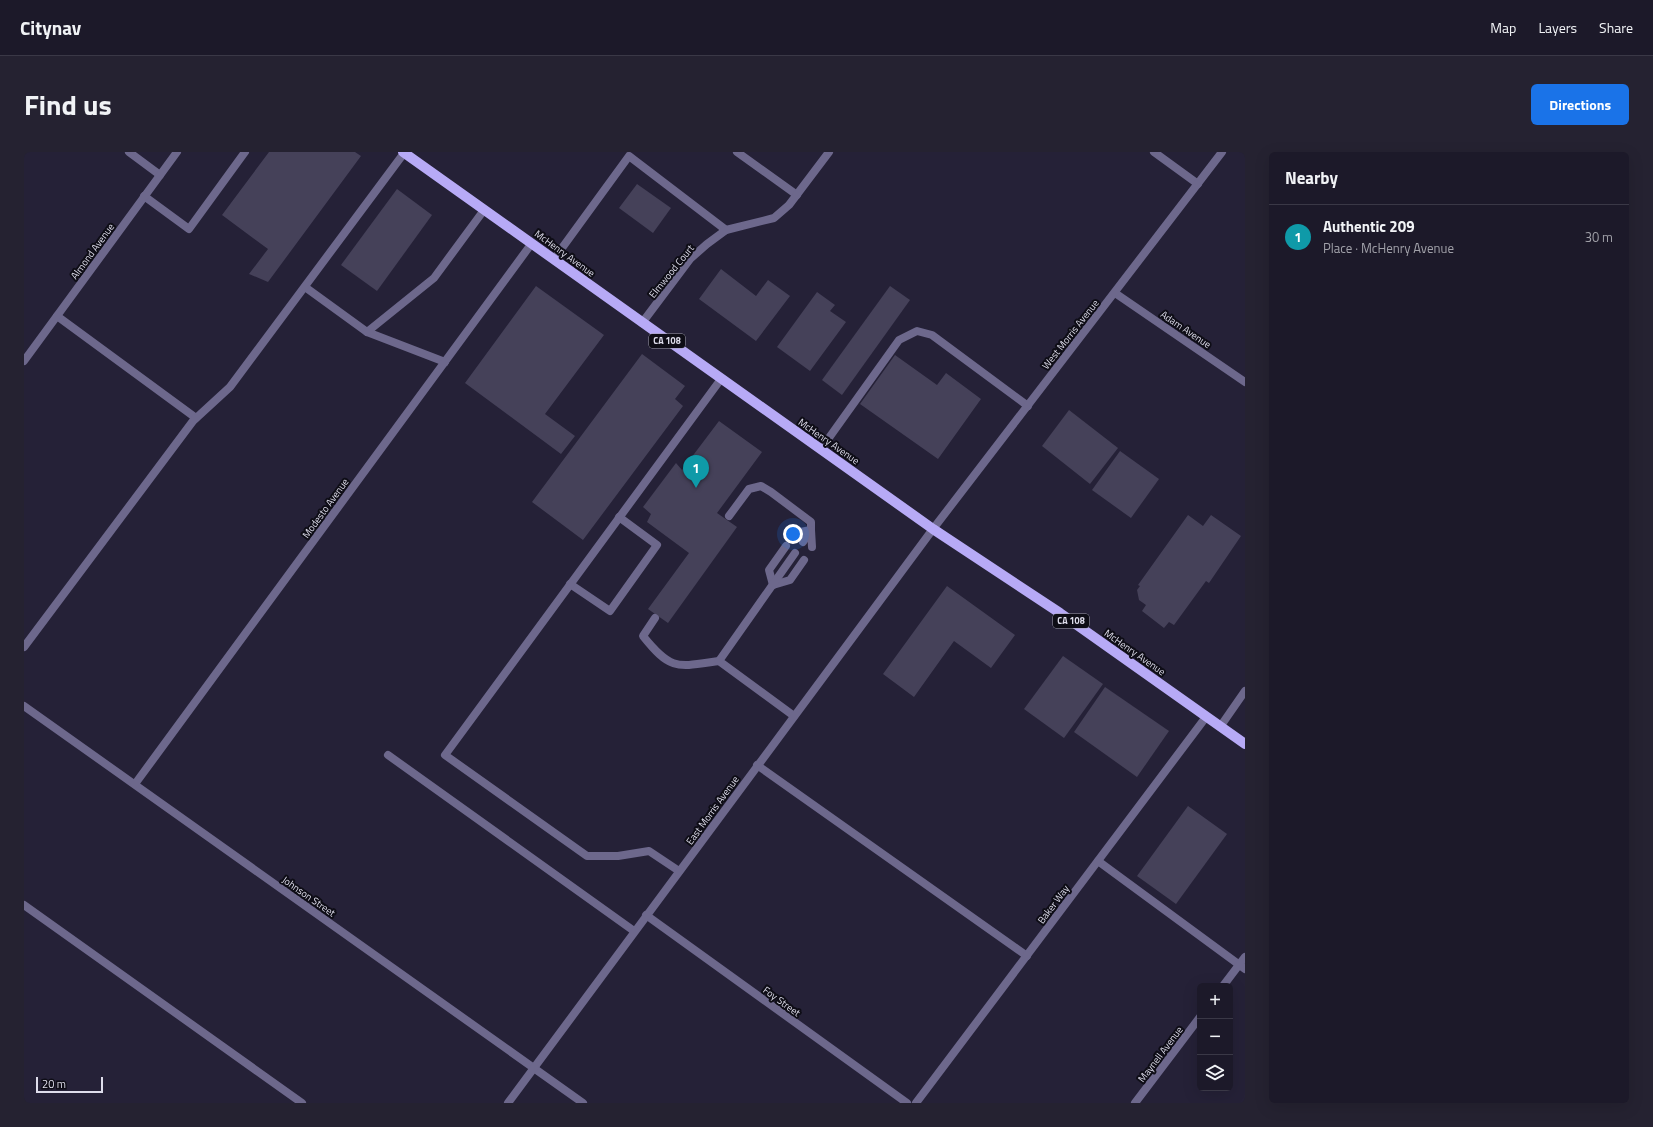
<!DOCTYPE html>
<meta charset="utf-8">
<style>
body{margin:0;font-family:"Titillium Web",sans-serif;background:#252231;color:#f1f3f6}
.controls{position:absolute;right:12px;bottom:12px;display:grid;overflow:hidden;border-radius:6px;box-shadow:0 4px 16px #0002}
.controls button{width:36px;height:36px;display:grid;place-items:center;padding:0;border:0;border-bottom:1px solid #3a3846;background:#1c1929;color:#f1f3f6;font:20px sans-serif}
.scale{position:absolute;left:12px;bottom:10px;width:67px;box-sizing:border-box;padding-left:4px;border:2px solid #deddeb;border-top:0;font-size:11px;line-height:14px;white-space:nowrap;color:#deddeb;-webkit-text-stroke:3px #0e0d16;paint-order:stroke}
.you{position:absolute;left:769px;top:382px;width:14px;height:14px;margin:-10px;border:3px solid #fff;border-radius:50%;background:#1a73e8;box-shadow:0 0 0 6px #1a73e833}
.badge{display:grid;place-items:center;width:26px;height:26px;border-radius:50%;background:#1a73e8;color:#fff;font-size:13px;font-weight:700}
.pin{position:absolute;translate:-50% -33px;filter:drop-shadow(0 1px 2px #0008)}
.pin::after{content:'';position:absolute;top:21px;width:14px;height:12px;background:inherit;clip-path:polygon(0 0,100% 0,50% 100%)}
.list{margin:0;padding:0;list-style:none}
h2{display:flex;justify-content:space-between;align-items:center;height:52px;margin:0;padding:0 16px;font-size:17px}
h2 small{font-size:13px;font-weight:400;color:#a0a0a8}
.list li{display:grid;grid-template-columns:26px 1fr auto;gap:12px;align-items:center;box-sizing:border-box;height:64px;padding:0 16px;border-top:1px solid #3a3846}
.list b{display:block;font-size:15px;white-space:nowrap}
.list p{margin:0;font-size:13px;white-space:nowrap;color:#a0a0a8}
.list em{font-size:13px;font-style:normal;color:#a0a0a8}
.icon{flex:none;width:22px;height:22px;fill:none;stroke:currentColor;stroke-width:2;stroke-linecap:round;stroke-linejoin:round}
.map{position:relative;flex:none;width:1221px;height:951px;overflow:hidden;border-radius:6px}
header{display:flex;align-items:center;gap:24px;box-sizing:border-box;height:56px;padding:0 20px;background:#1c1929;border-bottom:1px solid #3a3846}
header strong{font-size:19px}
nav{display:flex;gap:22px;margin-inline-start:auto;font-size:14px}
.intro{display:flex;align-items:center;justify-content:space-between;box-sizing:border-box;height:96px;padding:0 24px}
h1{margin:0;font-size:28px}
.button{padding:10px 18px;border-radius:6px;background:#1a73e8;color:#fff;font-size:14px;font-weight:700}
main{display:flex;gap:24px;padding:0 24px}
aside{flex:1;background:#1c1929;border-radius:6px;box-shadow:0 4px 16px #0002}
.map>svg:first-child{display:block}
.building{fill:#454159}
.lines{fill:none;stroke-linecap:round;stroke-linejoin:round}
.service{stroke:#6d688c;stroke-width:8}
.minor{stroke:#6d688c;stroke-width:8}
.tertiary{stroke:#6d688c;stroke-width:8}
.primary{stroke:#b7aaf6;stroke-width:10}
.labels{text-anchor:middle;stroke-width:4;stroke-linejoin:round;paint-order:stroke}
.shield{fill:#0e0d16;stroke:#a09fab;stroke-width:1}
.shield-label{font-size:9px;font-weight:bold;fill:#deddeb}
.street-label{font-size:10px;fill:#deddeb;stroke:#0e0d16}
</style>
<header>
<strong>Citynav</strong>
<nav><a>Map</a><a>Layers</a><a>Share</a></nav>
</header>
<div class="intro"><h1>Find us</h1><a class="button">Directions</a></div>
<main>
<div class="map">
<svg width="1221" height="951" viewBox="0 0 1221 951">
<rect width="100%" height="100%" fill="#252137"/>
<!-- building -->
<g class="building">
<polygon points="245,0 331,0 337,4 244,130 225,122 244,97 198,63"/>
<polygon points="613,32 647,56 629,81 595,56"/>
<polygon points="373,37 408,63 353,139 317,113"/>
<polygon points="697,117 732,144 744,128 766,144 732,189 675,147"/>
<polygon points="512,134 580,183 521,262 551,284 537,302 441,231"/>
<polygon points="866,134 886,148 818,243 798,228"/>
<polygon points="793,140 811,153 806,159 822,170 786,219 753,195"/>
<polygon points="618,202 661,234 651,247 659,254 559,388 508,350"/>
<polygon points="871,203 913,233 922,221 957,247 914,307 836,252"/>
<polygon points="1045,258 1094,296 1066,332 1018,294"/>
<polygon points="695,269 738,300 693,361 713,375 644,471 624,457 665,401 623,370 627,362 619,355 652,311 658,318"/>
<polygon points="1096,299 1135,327 1107,366 1068,338"/>
<polygon points="1164,363 1179,374 1187,363 1217,384 1185,431 1182,429 1150,473 1145,470 1140,476 1118,459 1122,453 1115,448 1113,438 1116,434 1114,433"/>
<polygon points="923,434 991,483 967,516 930,489 890,545 859,522"/>
<polygon points="1039,504 1079,532 1040,586 1000,557"/>
<polygon points="1081,535 1145,579 1113,625 1050,580"/>
<polygon points="1164,654 1203,682 1152,752 1113,724"/>
</g>
<g class="lines">
<!-- service -->
<g class="service">
<polyline points="105,0 136,23"/>
<polyline points="713,0 773,43"/>
<polyline points="1130,0 1174,32"/>
<polyline points="120,44 165,77 221,0"/>
<polyline points="530,107 605,4 702,78"/>
<polyline points="281,135 343,180 421,210"/>
<polyline points="33,164 172,266"/>
<polyline points="343,180 410,126 460,58"/>
<polyline points="797,297 875,188 893,179 908,183 1004,254"/>
<polyline points="705,364 725,337 737,334 747,340 787,370 787,378 779,390"/>
<polyline points="771,381 787,378 788,395"/>
<polyline points="546,432 586,459 633,393 595,365"/>
<polyline points="749,433 745,418 762,394"/>
<polyline points="749,433 766,428 780,408"/>
<path d="M631 466 619 484C647 519 653 515 695 509"/>
<polyline points="0,495 169,269 206,235 380,1"/>
<polyline points="770,564 695,509 771,401"/>
<polyline points="1196,575 1221,539"/>
<polyline points="364,603 610,779"/>
<polyline points="733,613 1003,804"/>
<polyline points="1074,709 1221,817"/>
<polyline points="655,719 625,699 594,704 563,704 421,603 697,227"/>
<polyline points="0,753 278,951"/>
</g>
<!-- minor -->
<g class="minor">
<polyline points="1091,141 1221,230"/>
<polyline points="618,171 666,107 683,92 702,78 750,66 765,53 805,0"/>
<polyline points="0,209 153,0"/>
<polyline points="909,377 1198,0"/>
<polyline points="0,554 559,951"/>
<polyline points="111,632 508,91"/>
<polyline points="622,763 883,951"/>
<polyline points="1199,834 1221,805"/>
<polyline points="892,951 1182,565"/>
<polyline points="1111,951 1176,865"/>
</g>
<!-- tertiary -->
<polyline class="tertiary" points="484,951 909,377"/>
<!-- primary -->
<polyline class="primary" points="379,0 909,377 1036,461 1221,592"/>
</g>
<g class="labels">
<!-- shield labels -->
<g class="shield">
<rect x="625" y="182" width="36" height="14" rx="3"/>
<rect x="1029" y="462" width="36" height="14" rx="3"/>
</g>
<g class="shield-label">
<text x="643" y="192">CA 108</text>
<text x="1047" y="472">CA 108</text>
</g>
<!-- street labels -->
<g class="street-label">
<text transform="translate(68 99) rotate(-54)" y="4">Almond Avenue</text>
<text transform="translate(541 101) rotate(36)" y="4">McHenry Avenue</text>
<text transform="translate(647 119) rotate(-51)" y="4">Elmwood Court</text>
<text transform="translate(1162 177) rotate(34)" y="4">Adam Avenue</text>
<text transform="translate(1046 182) rotate(-52)" y="4">West Morris Avenue</text>
<text transform="translate(805 289) rotate(35)" y="4">McHenry Avenue</text>
<text transform="translate(301 356) rotate(-54)" y="4">Modesto Avenue</text>
<text transform="translate(1111 500) rotate(35)" y="4">McHenry Avenue</text>
<text transform="translate(688 658) rotate(-54)" y="4">East Morris Avenue</text>
<text transform="translate(285 744) rotate(35)" y="4">Johnson Street</text>
<text transform="translate(1029 752) rotate(-53)" y="4">Baker Way</text>
<text transform="translate(758 849) rotate(36)" y="4">Foy Street</text>
<text transform="translate(1136 902) rotate(-53)" y="4">Maynell Avenue</text>
</g>
</g>
</svg>
<div class="controls">
<button>+</button>
<button>−</button>
<button><svg class="icon" aria-label="layers" viewBox="0 0 24 24"><path d="M12 4l9 5-9 5-9-5zM3 14l9 5 9-5"/></svg></button>
</div>
<div class="scale">20 m</div>
<div class="you"></div>
<div class="pin badge" style="left:672px;top:336px;background:#0f9aa8">1</div>
</div>
<aside>
<h2>Nearby<small></small></h2>
<ul class="list">
<li><span class="badge" style="background:#0f9aa8">1</span><div><b>Authentic 209</b><p>Place · McHenry Avenue</p></div><em>30 m</em></li>
</ul>
</aside>
</main>
